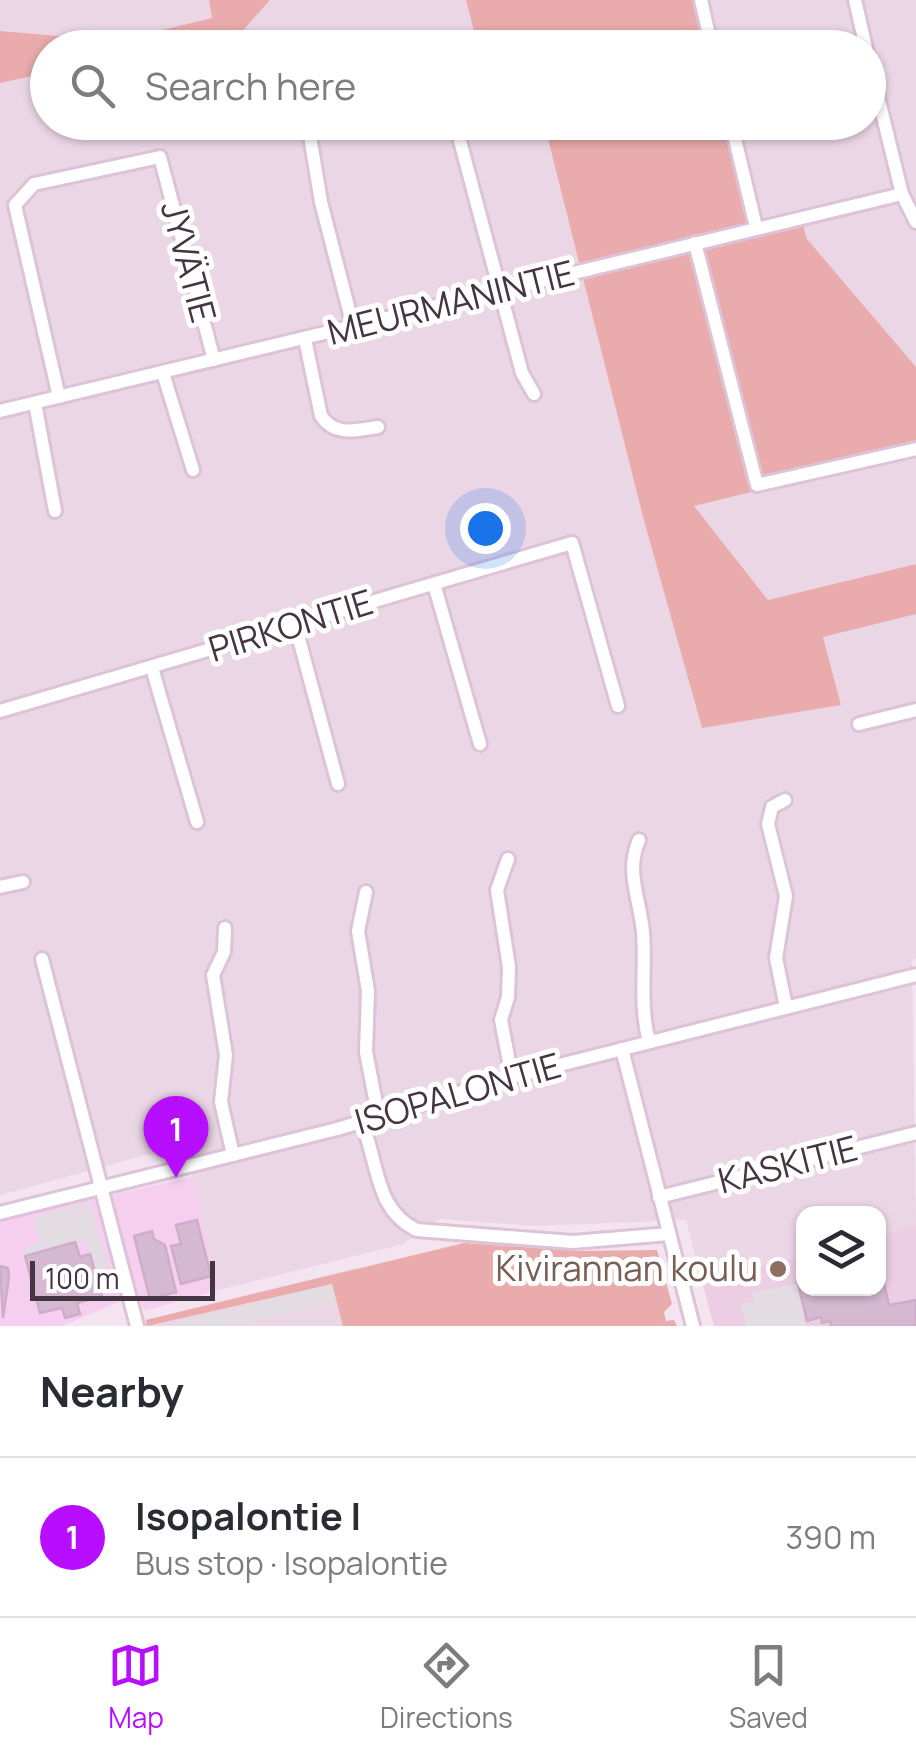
<!DOCTYPE html>
<meta charset="utf-8">
<style>
body{margin:0;font-family:Manrope,sans-serif;background:#f2f2f3;color:#2b2b33}
.controls{position:absolute;right:30px;bottom:30px;display:grid;overflow:hidden;border-radius:20px;box-shadow:0 2px 8px #0004}
.controls button{width:90px;height:90px;display:grid;place-items:center;padding:0;border:0;border-bottom:2px solid #e1e1e2;background:#fff;color:#2b2b33;font:50px sans-serif}
.scale{position:absolute;left:30px;bottom:25px;width:185px;box-sizing:border-box;padding-left:10px;border:5px solid #453442;border-top:0;font-size:28px;line-height:35px;white-space:nowrap;color:#453442;-webkit-text-stroke:8px #fff;paint-order:stroke}
.you{position:absolute;left:485px;top:528px;width:35px;height:35px;margin:-25px;border:8px solid #fff;border-radius:50%;background:#1a73e8;box-shadow:0 0 0 15px #1a73e833}
.badge{display:grid;place-items:center;width:65px;height:65px;border-radius:50%;background:#b80eff;color:#fff;font-size:32px;font-weight:700}
.pin{position:absolute;translate:-50% -82px;filter:drop-shadow(0 2px 5px #0008)}
.pin::after{content:'';position:absolute;top:52px;width:35px;height:30px;background:inherit;clip-path:polygon(0 0,100% 0,50% 100%)}
.list{margin:0;padding:0;list-style:none}
h2{display:flex;justify-content:space-between;align-items:center;height:130px;margin:0;padding:0 40px;font-size:42px}
h2 small{font-size:32px;font-weight:400;color:#7c7c81}
.list li{display:grid;grid-template-columns:65px 1fr auto;gap:30px;align-items:center;box-sizing:border-box;height:160px;padding:0 40px;border-top:2px solid #e1e1e2}
.list b{display:block;font-size:38px;white-space:nowrap}
.list p{margin:0;font-size:32px;white-space:nowrap;color:#7c7c81}
.list em{font-size:32px;font-style:normal;color:#7c7c81}
.icon{flex:none;width:55px;height:55px;fill:none;stroke:currentColor;stroke-width:2;stroke-linecap:round;stroke-linejoin:round}
.map{position:relative;flex:none;width:916px;height:1326px;overflow:hidden}
.search{position:absolute;background:#fff;box-shadow:0 2px 8px #0004;left:30px;right:30px;top:30px;height:110px;display:flex;align-items:center;gap:25px;box-sizing:border-box;padding:0 35px;border-radius:55px;color:#7c7c81;font-size:38px}
.sheet{height:290px;background:#fff}
nav{display:flex;justify-content:space-around;align-items:center;box-sizing:border-box;height:140px;border-top:2px solid #e1e1e2;background:#fff;font-size:28px;color:#7c7c81}
nav a{display:grid;justify-items:center;gap:5px}
nav .on{color:#b80eff}
.map>svg:first-child{display:block}
.residential{fill:#ebd6e6}
.commercial{fill:#f6cef0}
.education{fill:#eccde4}
.green{fill:#e9abab}
.parking{fill:#e3dce2}
.building{fill:#d4b9d0;stroke:#cfacca;stroke-width:2.5}
.lines{fill:none;stroke-linecap:round;stroke-linejoin:round}
.minor-casing{stroke:#dcc3d7;stroke-width:18}
.minor{stroke:#fff;stroke-width:12}
.education-dot{fill:#8d6e63;stroke:#fff;stroke-width:4}
.labels{text-anchor:middle;stroke-width:10;stroke-linejoin:round;paint-order:stroke}
.street-label{font-size:35px;fill:#453442;stroke:#fff}
.education-label{font-size:35px;fill:#785e54;stroke:#fff;text-anchor:end}
</style>
<div class="map">
<svg width="916" height="1326" viewBox="0 0 916 1326">
<rect width="100%" height="100%" fill="#f3e4ef"/>
<!-- residential -->
<g class="residential">
<polygon points="0,0 209,0 212,18 116,41 0,31"/>
<polygon points="270,0 466,0 478,47 177,48 239,35"/>
<polygon points="704,0 916,0 916,367 807,239 799,211 758,221 734,123 868,122 868,48 715,47"/>
<polygon points="47,73 48,122 544,123 643,517 702,727 841,705 823,637 916,614 916,958 912,960 916,1226 879,1236 878,1214 804,1214 803,1255 702,1282 686,1220 534,1226 440,1219 403,1244 218,1290 192,1177 190,1143 0,1195 0,83"/>
<polygon points="916,451 916,564 768,600 693,506"/>
<polygon points="356,1268 371,1326 137,1326 146,1320"/>
</g>
<!-- commercial -->
<polygon class="commercial" points="192,1177 218,1290 144,1311 138,1294 62,1326 0,1326 0,1220"/>
<!-- education -->
<polygon class="education" points="916,1226 916,1326 714,1326 702,1282 803,1255 804,1288 878,1288 879,1236"/>
<!-- green -->
<g class="green">
<polygon points="209,0 270,0 239,35 177,47 48,48 47,73 0,83 0,31 116,41 212,18"/>
<polygon points="466,0 704,0 715,47 478,47"/>
<polygon points="544,123 734,123 758,220 799,211 807,239 916,367 916,451 694,506 768,600 916,564 916,614 823,637 841,705 702,728 643,517"/>
<polygon points="464,1243 579,1251 657,1250 672,1304 664,1312 666,1321 674,1320 677,1326 343,1326 332,1284 147,1326 146,1320"/>
</g>
<!-- parking -->
<g class="parking">
<polygon points="90,1202 114,1292 102,1296 86,1240 25,1256 23,1248 40,1243 33,1217"/>
<polygon points="332,1284 336,1301 234,1326 162,1326"/>
<polygon points="798,1284 806,1326 746,1326 741,1304 754,1301 752,1292"/>
</g>
<!-- building -->
<g class="building">
<polygon points="197,1220 211,1276 181,1284 171,1246 181,1244 176,1225"/>
<polygon points="152,1231 154,1239 165,1245 176,1292 150,1299 134,1236"/>
<polygon points="75,1242 80,1257 90,1254 102,1296 77,1303 80,1314 65,1318 62,1308 40,1313 25,1256"/>
<polygon points="0,1266 8,1268 9,1277 3,1318"/>
<polygon points="804,1279 804,1288 840,1290 878,1288 883,1279 889,1305 916,1300 916,1326 831,1326 830,1321 822,1323 821,1317 807,1321 797,1280"/>
</g>
<g class="lines">
<defs>
<g id="minor">
<polyline points="701,0 712,48"/>
<polyline points="855,0 866,48"/>
<polyline points="868,56 902,194 916,222"/>
<polyline points="315,122 308,124 321,202 353,326"/>
<polyline points="455,122 522,373 534,394"/>
<polyline points="731,122 756,227"/>
<polyline points="695,243 757,485 916,449"/>
<path d="M305 339 321 416C335 437 357 430 378 427"/>
<polyline points="163,373 193,470"/>
<polyline points="59,397 15,205 34,184 160,157 214,360"/>
<polyline points="35,403 55,511"/>
<polyline points="0,411 902,194"/>
<polyline points="434,584 480,744"/>
<polyline points="295,624 338,784"/>
<polyline points="152,668 197,822"/>
<polyline points="0,711 572,543 618,706"/>
<polyline points="859,724 916,710"/>
<polyline points="785,800 772,807 768,824 786,896 776,958 786,1007"/>
<path d="M639 840C625 871 640 900 643 932 646 970 639 1004 649 1042"/>
<polyline points="508,859 497,890 509,967 508,997 501,1020 512,1077"/>
<polyline points="0,887 23,882"/>
<polyline points="366,892 358,931 368,991 366,1052 378,1114"/>
<polyline points="225,928 224,952 213,975 226,1055 221,1102 233,1155"/>
<polyline points="42,959 137,1326"/>
<polyline points="622,1049 693,1326"/>
<path d="M361 1121C379 1162 374 1210 417 1230L573 1242 669 1234"/>
<polyline points="659,1197 916,1133"/>
<polyline points="0,1213 337,1129 512,1077 916,975"/>
</g>
</defs>
<!-- minor casing -->
<use href="#minor" class="minor-casing"/>
<!-- minor -->
<use href="#minor" class="minor"/>
</g>
<!-- markers -->
<circle class="education-dot" cx="778" cy="1269" r="10"/>
<g class="labels">
<!-- street labels -->
<g class="street-label">
<text transform="translate(188 262) rotate(75)" y="12">JYVÄTIE</text>
<text transform="translate(451 303) rotate(-14)" y="12">MEURMANINTIE</text>
<text transform="translate(291 626) rotate(-17)" y="12">PIRKONTIE</text>
<text transform="translate(458 1094) rotate(-16)" y="12">ISOPALONTIE</text>
<text transform="translate(788 1165) rotate(-14)" y="12">KASKITIE</text>
</g>
<!-- education labels -->
<g class="education-label">
<text x="758" y="1281">Kivirannan koulu</text>
</g>
</g>
</svg>
<div class="controls">
<button><svg class="icon" aria-label="layers" viewBox="0 0 24 24"><path d="M12 4l9 5-9 5-9-5zM3 14l9 5 9-5"/></svg></button>
</div>
<div class="scale">100 m</div>
<div class="you"></div>
<div class="pin badge" style="left:176px;top:1178px">1</div>
<div class="search"><svg class="icon" aria-label="search" viewBox="0 0 24 24"><circle cx="10" cy="10" r="6"/><path d="M15 15l6 6"/></svg>Search here</div>
</div>
<section class="sheet">
<h2>Nearby<small></small></h2>
<ul class="list">
<li><span class="badge">1</span><div><b>Isopalontie I</b><p>Bus stop · Isopalontie</p></div><em>390 m</em></li>
</ul>
</section>
<nav>
<a class="on"><svg class="icon" aria-label="map" viewBox="0 0 24 24"><path d="M3 6l6-2 6 2 6-2v14l-6 2-6-2-6 2zM9 4v14M15 6v14"/></svg>Map</a>
<a><svg class="icon" aria-label="directions" viewBox="0 0 24 24"><path d="M12 3l9 9-9 9-9-9zM9 14v-3h6M13 9l2 2-2 2"/></svg>Directions</a>
<a><svg class="icon" aria-label="saved" viewBox="0 0 24 24"><path d="M7 4h10v16l-5-4-5 4z"/></svg>Saved</a>
</nav>
